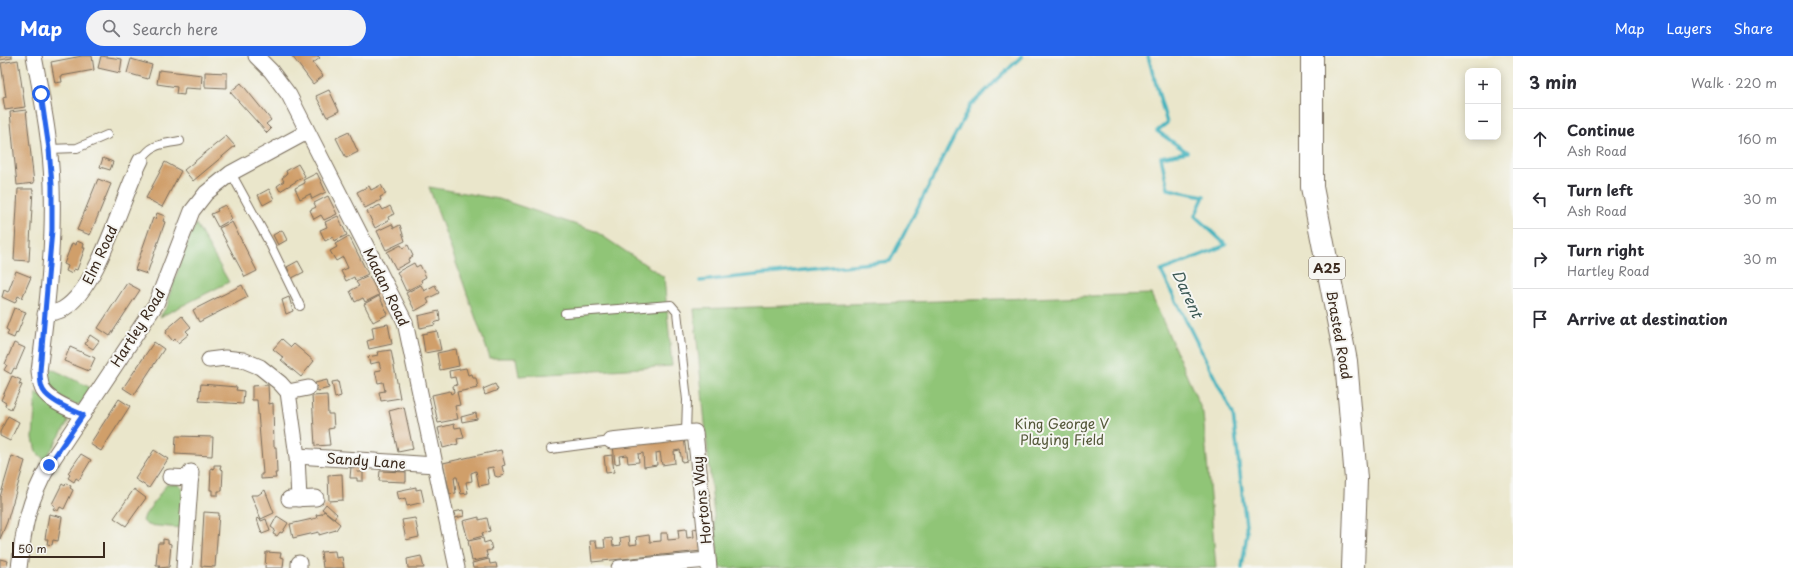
<!DOCTYPE html>
<meta charset="utf-8">
<style>
body{margin:0;font-family:"Playpen Sans",sans-serif;background:#f2f2f3;color:#2b2b33}
.controls{position:absolute;right:12px;top:12px;display:grid;overflow:hidden;border-radius:8px;box-shadow:0 2px 10px #0003}
.controls button{width:36px;height:36px;display:grid;place-items:center;padding:0;border:0;border-bottom:1px solid #e1e1e2;background:#fff;color:#2b2b33;font:20px sans-serif}
.scale{position:absolute;left:12px;bottom:10px;width:93px;box-sizing:border-box;padding-left:4px;border:2px solid #3b2a1e;border-top:0;font-size:11px;line-height:14px;white-space:nowrap;color:#3b2a1e;-webkit-text-stroke:3px #f6f6f2;paint-order:stroke}
.stop{position:absolute;width:12px;height:12px;margin:-9px;border:3px solid #2563eb;border-radius:50%;background:#fff}
.stop.end{background:#2563eb;border-color:#fff;box-shadow:0 1px 4px #0008}
.list{margin:0;padding:0;list-style:none}
h2{display:flex;justify-content:space-between;align-items:center;height:52px;margin:0;padding:0 16px;font-size:17px}
h2 small{font-size:13px;font-weight:400;color:#7c7c81}
.list li{display:grid;grid-template-columns:26px 1fr auto;gap:12px;align-items:center;box-sizing:border-box;height:60px;padding:0 16px;border-top:1px solid #e1e1e2}
.list b{display:block;font-size:15px;white-space:nowrap}
.list p{margin:0;font-size:13px;white-space:nowrap;color:#7c7c81}
.list em{font-size:13px;font-style:normal;color:#7c7c81}
.icon{flex:none;width:22px;height:22px;fill:none;stroke:currentColor;stroke-width:2;stroke-linecap:round;stroke-linejoin:round}
.map{position:relative;flex:none;width:1513px;height:512px;overflow:hidden}
header{display:flex;align-items:center;gap:24px;box-sizing:border-box;height:56px;padding:0 20px;background:#2563eb;color:#fff}
header strong{font-size:19px}
nav{display:flex;gap:22px;margin-inline-start:auto;font-size:14px}
.search{width:280px;height:36px;background:#f2f2f3;display:flex;align-items:center;gap:10px;box-sizing:border-box;padding:0 14px;border-radius:22px;color:#7c7c81;font-size:15px}
main{display:flex}
aside{flex:1;background:#fff}
.map>svg:first-child{display:block}
.green{fill:#90c577;stroke:#66784a}
.lines{fill:none;stroke-linecap:round;stroke-linejoin:round}
.stream{stroke:#44b3be;stroke-width:3.5}
.building{fill:#d09f6b}
.service-casing{stroke:#786c5b;stroke-width:10}
.minor-casing{stroke:#786c5b;stroke-width:17}
.primary-casing{stroke:#786c5b;stroke-width:24}
.service{stroke:#fff;stroke-width:8}
.minor{stroke:#fff;stroke-width:15}
.primary{stroke:#fff;stroke-width:22}
.route{stroke:#2563eb;stroke-width:5}
.labels{text-anchor:middle;stroke-width:4;stroke-linejoin:round;paint-order:stroke}
.shield{fill:#f6f6f2;stroke:#73675e;stroke-width:1}
.shield-label{font-size:13px;font-weight:bold;fill:#3b2a1e}
.street-label{font-size:14px;fill:#3b2a1e;stroke:#f6f6f2}
.park-label{font-size:14px;fill:#545839;stroke:#f6f6f2}
.water-label{font-size:15px;font-style:italic;fill:#3e5a56;stroke:#f6f6f2}
</style>
<header>
<strong>Map</strong>
<div class="search"><svg class="icon" aria-label="search" viewBox="0 0 24 24"><circle cx="10" cy="10" r="6"/><path d="M15 15l6 6"/></svg>Search here</div>
<nav><a>Map</a><a>Layers</a><a>Share</a></nav>
</header>
<main>
<div class="map">
<svg width="1513" height="512" viewBox="0 0 1513 512">
<rect width="100%" height="100%" fill="#f6f6f2"/>
<filter id="ink" filterUnits="userSpaceOnUse"><feTurbulence type="fractalNoise" baseFrequency=".025" numOctaves="2"/><feDisplacementMap in="SourceGraphic" scale="8" xChannelSelector="R" yChannelSelector="G"/><feConvolveMatrix kernelMatrix="1 2 1 2 8 2 1 2 1" color-interpolation-filters="sRGB"/></filter>
<filter id="wash" filterUnits="userSpaceOnUse"><feTurbulence type="fractalNoise" baseFrequency=".012" numOctaves="4" result="noise"/><feDisplacementMap in="SourceGraphic" scale="16" xChannelSelector="R" yChannelSelector="G"/><feGaussianBlur stdDeviation="0.9" result="paint"/><feColorMatrix in="noise" values="0 0 0 0 0 0 0 0 0 0 0 0 0 0 0 0 0 1.4 0 .05"/><feComposite in="paint" operator="in"/></filter>
<g filter="url(#wash)">
<rect width="100%" height="100%" fill="#eae6cb"/>
<!-- green -->
<g class="green">
<polygon points="429,131 499,143 595,175 664,221 672,310 519,320 516,302 490,302"/>
<polygon points="196,168 229,226 160,261 169,247 169,240 188,185"/>
<polygon points="1151,238 1203,357 1216,512 719,512 694,253"/>
<path d="M46 310 91 332 82 347 76 349C54 337 45 338 46 310Z"/>
<polygon points="36,336 66,359 68,366 45,404 36,396 33,382"/>
<polygon points="167,428 178,428 183,432 181,472 147,469 143,465 145,459"/>
</g>
<g class="lines">
<!-- stream -->
<g class="stream">
<polyline points="1148,0 1167,67 1157,75 1187,96 1161,101 1168,133 1204,140 1195,160 1226,189 1161,215 1233,358 1247,477 1242,512"/>
<polyline points="700,225 890,205 970,50 1022,0"/>
</g>
</g>
<g id="blocks">
<!-- building -->
<g class="building">
<polygon points="0,0 12,0 12,2 0,4"/>
<polygon points="82,0 92,0 94,14 61,20 62,26 55,27 51,6"/>
<polygon points="101,0 122,3 120,17 98,12"/>
<polygon points="292,0 318,0 320,2 313,7 323,20 313,28"/>
<polygon points="131,3 152,9 148,23 127,17"/>
<polygon points="18,4 25,51 5,54 3,42 6,41 1,7"/>
<polygon points="159,14 202,19 201,33 185,32 184,39 176,38 177,31 157,28"/>
<polygon points="205,16 227,17 227,32 205,31"/>
<polygon points="241,27 271,64 266,68 271,73 267,77 230,36"/>
<polygon points="329,34 339,55 327,61 316,40"/>
<polygon points="26,54 34,127 17,129 10,56"/>
<polygon points="349,76 358,96 346,102 336,82"/>
<polygon points="226,80 235,90 193,125 184,114"/>
<polygon points="103,102 113,106 110,114 100,111"/>
<polygon points="165,106 181,115 162,151 146,142"/>
<polygon points="298,108 305,120 280,135 277,130 284,125 282,122 287,118 286,115"/>
<polygon points="317,117 326,136 312,143 310,138 300,143 295,132 305,127 303,124"/>
<polygon points="98,123 111,128 90,179 77,174"/>
<polygon points="381,129 386,138 380,141 381,144 365,152 357,136 369,130 371,134"/>
<polygon points="18,133 33,133 29,205 14,204"/>
<polygon points="269,133 274,143 263,149 258,139"/>
<polygon points="328,140 337,158 324,164 321,159 314,163 310,154 316,151 314,147"/>
<polygon points="225,149 232,163 218,171 211,158 218,155 217,153"/>
<polygon points="380,149 383,154 390,150 394,158 388,161 389,164 375,172 367,155"/>
<polygon points="157,157 165,160 163,165 165,166 147,218 135,214 153,162 155,163"/>
<polygon points="338,160 347,179 334,185 333,181 325,185 320,174 327,171 325,166"/>
<polygon points="232,166 257,215 245,221 219,172"/>
<polygon points="392,168 394,172 400,169 405,185 386,194 377,175"/>
<polygon points="282,174 287,184 278,189 273,179"/>
<polygon points="349,180 368,218 355,224 354,221 346,225 341,215 348,212 343,201 336,205 330,195 337,191 335,188"/>
<polygon points="77,185 84,188 83,192 85,192 77,214 74,213 72,218 66,215 68,210 64,208 72,187 76,189"/>
<polygon points="401,189 403,192 408,189 413,200 408,203 409,206 396,213 387,196"/>
<polygon points="298,205 304,216 292,222 287,211"/>
<polygon points="414,207 416,211 420,209 426,221 421,224 422,227 406,235 397,216"/>
<polygon points="16,215 31,221 22,242 18,240 15,247 2,241 4,234 8,236"/>
<polygon points="369,220 379,239 365,246 363,242 355,246 350,235 359,230 356,226"/>
<polygon points="127,227 140,234 110,280 98,272"/>
<polygon points="242,229 248,241 199,266 193,254"/>
<polygon points="421,229 424,235 435,229 439,237 427,243 429,247 415,255 406,237"/>
<polygon points="379,240 388,258 373,266 364,248"/>
<polygon points="289,241 293,255 286,258 282,244"/>
<polygon points="14,252 26,256 17,278 16,277 14,282 7,279 9,275 6,273"/>
<polygon points="439,255 440,265 434,267 435,269 420,272 418,260"/>
<polygon points="182,260 191,271 186,275 189,278 178,287 175,283 173,285 166,277 167,275 166,274"/>
<polygon points="388,268 392,288 369,293 367,285 374,283 372,271"/>
<polygon points="437,275 441,294 425,297 422,278"/>
<polygon points="90,279 99,285 93,293 85,288"/>
<polygon points="282,283 291,291 294,288 314,305 301,321 281,304 284,302 273,293"/>
<polygon points="154,286 164,293 134,339 123,332"/>
<polygon points="14,287 25,292 16,313 14,312 11,318 4,314 7,309 5,308"/>
<polygon points="70,291 95,302 89,315 64,305"/>
<polygon points="456,293 459,310 440,314 437,297"/>
<polygon points="391,294 400,342 381,345 379,336 385,335 383,326 378,327 375,315 381,314 379,306 370,308 368,301 378,299 377,296"/>
<polygon points="466,312 468,319 472,318 473,322 476,322 478,332 457,336 460,349 455,350 458,363 438,367 432,339 450,335 451,338 454,336 453,330 457,329 455,321 450,322 449,315"/>
<polygon points="12,320 21,324 19,328 22,329 11,353 5,350 6,347 1,344"/>
<polygon points="327,324 329,332 318,335 315,327"/>
<polygon points="338,325 341,340 335,342 332,326"/>
<polygon points="201,328 237,331 236,334 244,335 243,348 199,345"/>
<polygon points="495,328 498,334 485,339 483,333"/>
<polygon points="268,329 269,348 273,347 274,391 276,391 277,417 275,417 276,422 261,423 261,418 263,418 257,344 252,344 252,330"/>
<polygon points="327,339 328,358 333,358 334,372 328,373 330,389 315,390 312,340"/>
<polygon points="119,343 130,350 101,395 90,388"/>
<polygon points="404,351 413,393 398,396 389,355"/>
<polygon points="476,357 477,363 462,366 461,361"/>
<polygon points="8,360 19,366 10,385 0,380 0,376"/>
<polygon points="454,368 455,372 461,371 464,382 457,383 458,388 443,392 438,372"/>
<polygon points="176,380 213,381 212,400 175,398"/>
<polygon points="684,381 687,405 682,406 680,394 674,395 675,407 662,409 660,396 656,397 657,409 644,411 643,397 638,398 639,406 628,407 627,399 619,400 620,407 615,408 613,389"/>
<polygon points="154,394 168,403 149,432 135,423"/>
<polygon points="501,394 505,409 502,410 504,419 498,421 495,420 493,411 487,412 489,428 479,430 476,415 471,417 472,425 466,426 468,437 461,438 457,421 454,421 456,437 450,438 443,407"/>
<polygon points="81,398 91,404 79,424 76,422 74,426 68,422 70,419 68,417"/>
<polygon points="612,399 614,416 606,417 604,400"/>
<polygon points="12,400 25,405 7,466 0,483 0,441"/>
<polygon points="214,409 221,409 220,413 223,414 222,435 218,435 218,439 212,439 212,434 210,434 211,412 214,413"/>
<polygon points="351,411 358,411 357,416 363,416 363,425 357,425 357,422 350,422"/>
<polygon points="380,415 406,416 406,426 379,425"/>
<polygon points="342,418 343,444 329,445 328,419"/>
<polygon points="66,427 71,430 70,432 73,434 64,453 60,451 58,455 53,453 55,450 52,448 62,428 65,430"/>
<polygon points="416,431 416,434 421,433 424,446 407,450 405,442 399,444 397,435"/>
<polygon points="134,433 146,442 126,470 114,462"/>
<polygon points="265,434 274,457 261,463 251,439 258,439"/>
<polygon points="326,448 337,458 334,462 322,453"/>
<polygon points="463,454 464,460 455,462 454,456"/>
<polygon points="324,455 340,468 336,474 319,479 319,476 293,482 290,468 317,462 316,459 322,458"/>
<polygon points="204,456 219,457 215,511 201,510"/>
<polygon points="49,458 62,461 58,485 53,484 52,489 47,488 48,483 45,483"/>
<polygon points="277,460 288,467 282,477 280,476 277,480 273,478 275,474 271,471"/>
<polygon points="479,461 479,464 487,462 490,475 482,477 483,480 468,484 463,465"/>
<polygon points="260,462 261,465 266,463 270,475 262,478 257,463"/>
<polygon points="415,462 419,481 406,484 402,464"/>
<polygon points="699,472 702,495 592,506 590,485 596,485 597,492 605,492 604,483 612,482 613,490 621,489 620,482 629,480 630,489 637,488 636,481 649,479 650,486 661,485 661,477 667,477 668,484 679,483 678,474 686,473 687,482 694,481 693,473"/>
<polygon points="483,482 484,487 490,485 492,494 486,495 488,502 472,505 468,485"/>
<polygon points="163,483 168,484 168,487 171,488 169,511 159,512 160,509 156,509 158,487 163,487"/>
<polygon points="335,495 336,502 342,501 344,512 323,512 321,496"/>
<polygon points="266,496 281,497 280,501 284,502 283,512 265,512"/>
<polygon points="421,500 424,512 408,512 407,503"/>
<polygon points="0,503 8,505 6,512 0,512"/>
<polygon points="489,503 490,508 496,507 497,512 473,512 472,507"/>
</g>
</g>
</g>
<g filter="url(#ink)">
<use href="#blocks" fill-opacity="0" stroke="#786c5b" stroke-width="1"/>
<g class="lines">
<defs>
<g id="service">
<polyline points="49,93 77,92 107,79"/>
<path d="M141 104C153 87 160 89 180 85"/>
<polyline points="231,117 270,188 300,250"/>
<polyline points="565,257 671,249 677,256 687,344 686,377"/>
<polyline points="551,393 611,385"/>
</g>
<g id="minor">
<path d="M34 0C42 43 51 86 52 130 54 191 47 254 39 315 40 322 40 328 43 334 50 346 71 353 83 359"/>
<polyline points="256,0 271,15 289,39 405,266 457,512"/>
<path d="M45 258C51 257 58 256 63 253 99 232 121 143 141 104"/>
<polyline points="209,304 225,302 243,304 260,311 280,327 288,336 297,400 299,443"/>
<polyline points="288,336 308,332"/>
<polyline points="611,385 695,376 709,512"/>
<polyline points="297,400 435,409"/>
<polyline points="170,421 191,422"/>
<polyline points="289,443 316,442"/>
<polyline points="299,507 299,512"/>
<path d="M19 512C24 470 28 446 49 409L156 248 192 155 206 137 231 117 307 76"/>
<polyline points="184,512 191,416"/>
<polyline points="619,512 708,504"/>
</g>
<polyline id="primary" points="1312,0 1312,131 1346,305 1356,423 1353,512"/>
</defs>
<!-- service casing -->
<use href="#service" class="service-casing"/>
<!-- minor casing -->
<use href="#minor" class="minor-casing"/>
<!-- primary casing -->
<use href="#primary" class="primary-casing"/>
<!-- service -->
<use href="#service" class="service"/>
<!-- minor -->
<use href="#minor" class="minor"/>
<!-- primary -->
<use href="#primary" class="primary"/>
</g>
</g>
<g class="lines" filter="url(#ink)">
<!-- route -->
<path class="route" d="M41 38 49 93 52 129V174L40 315C40 322 40 328 43 334 50 346 71 353 83 359L49 409"/>
</g>
<g class="labels">
<!-- shield labels -->
<rect class="shield" x="1309" y="201" width="36" height="22" rx="3"/>
<g class="shield-label">
<text x="1327" y="217">A25</text>
</g>
<!-- street labels -->
<g class="street-label">
<text transform="translate(100 199) rotate(-65)" y="5">Elm Road</text>
<text transform="translate(386 231) rotate(64)" y="5">Madan Road</text>
<text transform="translate(138 272) rotate(-58)" y="5">Hartley Road</text>
<text transform="translate(1339 279) rotate(80)" y="5">Brasted Road</text>
<text transform="translate(366 405) rotate(4)" y="5">Sandy Lane</text>
<text transform="translate(702 444) rotate(-96)" y="5">Hortons Way</text>
</g>
<!-- park labels -->
<g class="park-label">
<text x="1062" y="373">King George V<tspan x="1062" dy="16">Playing Field</tspan></text>
</g>
<!-- water labels -->
<g class="water-label">
<text transform="translate(1187 238) rotate(65)" y="5">Darent</text>
</g>
</g>
</svg>
<div class="controls">
<button>+</button>
<button>−</button>
</div>
<div class="scale">50 m</div>
<div class="stop" style="left:41px;top:38px"></div>
<div class="stop end" style="left:49px;top:409px"></div>
</div>
<aside>
<h2>3 min<small>Walk · 220 m</small></h2>
<ul class="list">
<li><svg class="icon" aria-label="ahead" viewBox="0 0 24 24"><path d="M12 20V5M6 11l6-6 6 6"/></svg><div><b>Continue</b><p>Ash Road</p></div><em>160 m</em></li>
<li><svg class="icon" aria-label="left" viewBox="0 0 24 24"><path d="M17 20v-9H6M10 6l-5 5 5 5"/></svg><div><b>Turn left</b><p>Ash Road</p></div><em>30 m</em></li>
<li><svg class="icon" aria-label="right" viewBox="0 0 24 24"><path d="M7 20v-9h11M14 6l5 5-5 5"/></svg><div><b>Turn right</b><p>Hartley Road</p></div><em>30 m</em></li>
<li><svg class="icon" aria-label="arrive" viewBox="0 0 24 24"><path d="M6 21V4h12l-3 4 3 4H6"/></svg><div><b>Arrive at destination</b></div></li>
</ul>
</aside>
</main>
